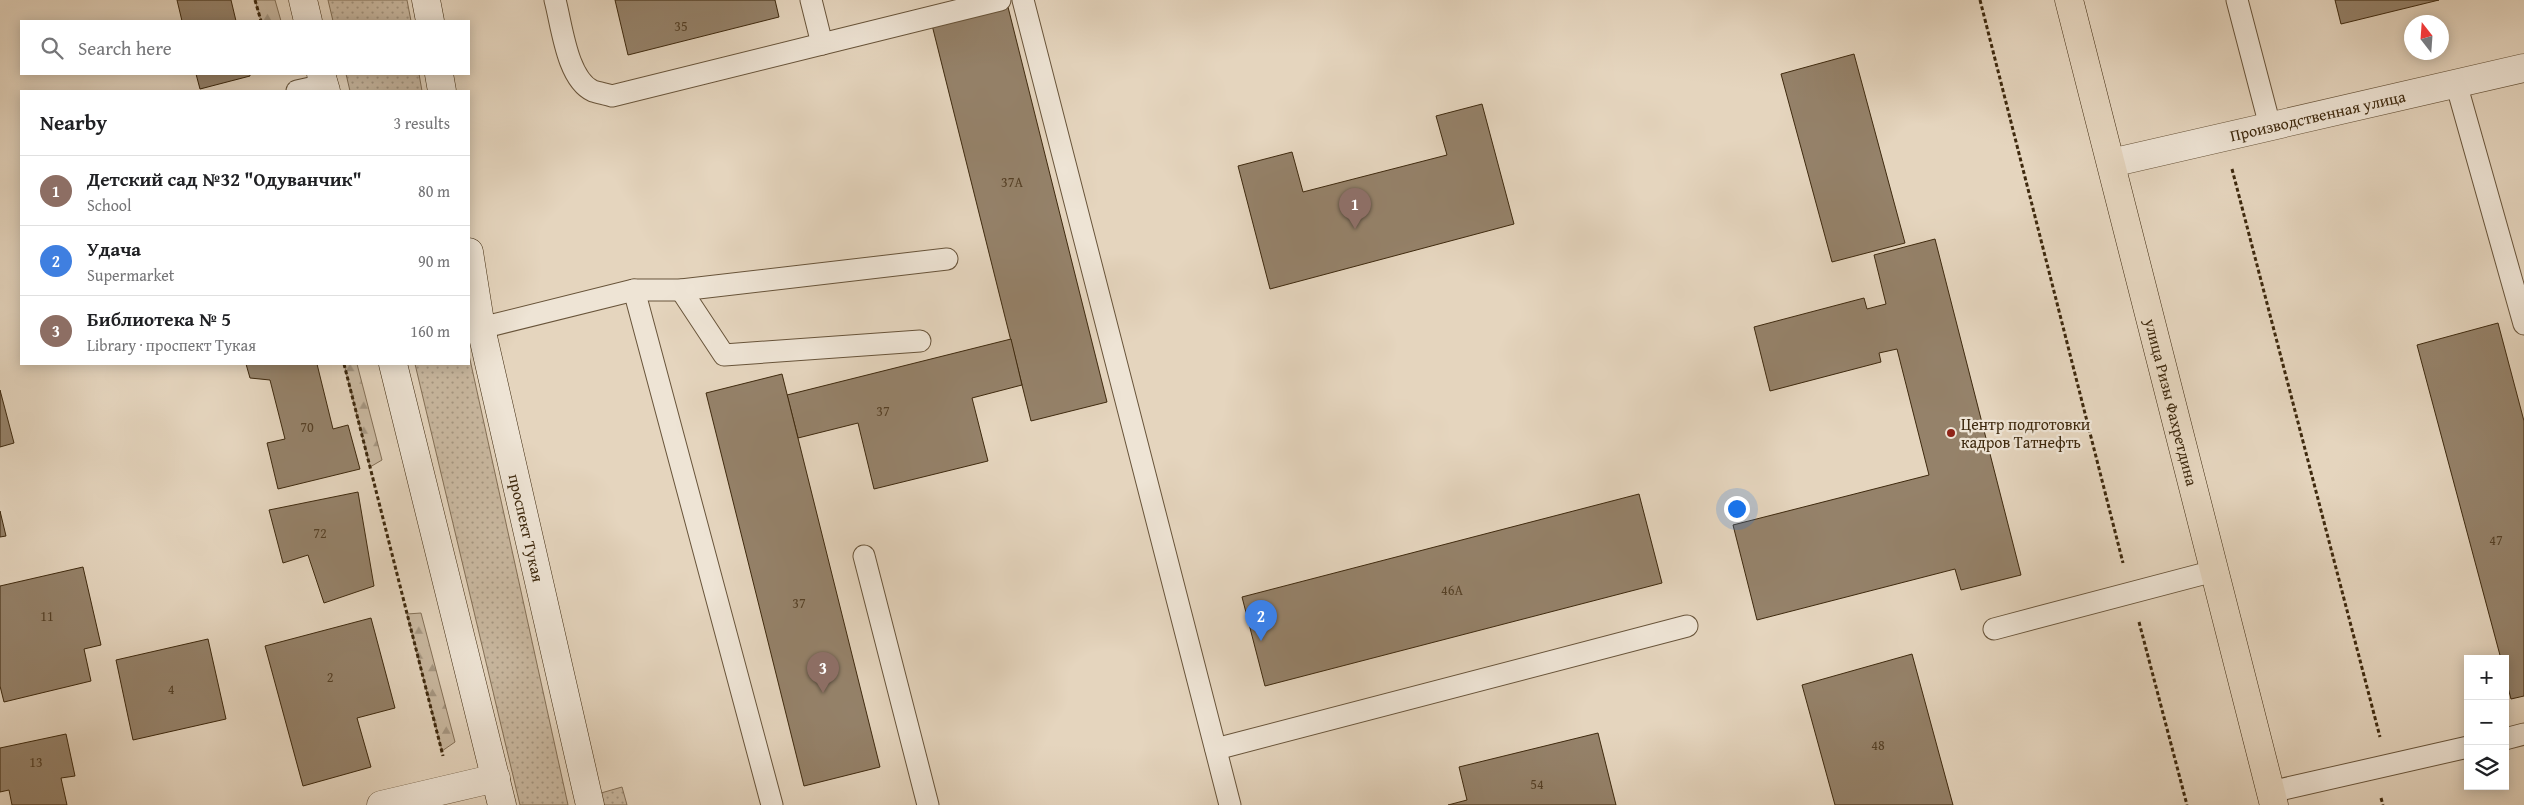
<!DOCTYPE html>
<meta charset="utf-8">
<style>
body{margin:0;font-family:"Gentium Book Plus",serif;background:#f2f2f2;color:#202124}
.controls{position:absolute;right:15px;bottom:15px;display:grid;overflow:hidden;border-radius:0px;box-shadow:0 2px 12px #0003}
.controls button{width:45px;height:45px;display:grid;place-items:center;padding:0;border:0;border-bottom:1px solid #e0e0e0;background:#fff;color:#202124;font:25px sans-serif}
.compass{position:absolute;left:2404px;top:15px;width:45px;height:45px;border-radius:50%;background:#fff;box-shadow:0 2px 12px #0003;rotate:343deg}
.you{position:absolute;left:1736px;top:508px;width:18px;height:18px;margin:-12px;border:4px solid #fff;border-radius:50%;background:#1a73e8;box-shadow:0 0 0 8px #1a73e833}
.badge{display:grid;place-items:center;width:32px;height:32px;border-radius:50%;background:#ea580c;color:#fff;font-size:16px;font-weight:700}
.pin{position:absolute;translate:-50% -41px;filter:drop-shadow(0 1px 2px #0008)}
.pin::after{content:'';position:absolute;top:26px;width:18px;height:15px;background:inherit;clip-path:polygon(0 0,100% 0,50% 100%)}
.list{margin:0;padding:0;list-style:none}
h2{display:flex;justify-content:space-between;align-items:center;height:65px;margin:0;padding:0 20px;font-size:21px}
h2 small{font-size:16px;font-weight:400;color:#757577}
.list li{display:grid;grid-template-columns:32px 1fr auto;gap:15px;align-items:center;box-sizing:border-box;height:70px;padding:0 20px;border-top:1px solid #e0e0e0}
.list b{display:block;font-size:19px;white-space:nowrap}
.list p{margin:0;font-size:16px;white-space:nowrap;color:#757577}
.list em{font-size:16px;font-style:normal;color:#757577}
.icon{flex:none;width:28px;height:28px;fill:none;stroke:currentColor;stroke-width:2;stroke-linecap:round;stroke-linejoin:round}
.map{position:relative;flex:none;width:2524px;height:805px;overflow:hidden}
.search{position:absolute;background:#fff;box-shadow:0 2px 12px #0003;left:20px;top:20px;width:450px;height:55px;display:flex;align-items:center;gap:12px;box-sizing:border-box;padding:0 18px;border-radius:0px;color:#757577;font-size:19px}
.panel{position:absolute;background:#fff;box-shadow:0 2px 12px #0003;left:20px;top:90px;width:450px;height:275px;border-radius:0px}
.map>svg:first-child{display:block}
.grass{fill:url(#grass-dots);stroke:#847057}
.forest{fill:url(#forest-firs);stroke:#847057}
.building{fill:#95826a;stroke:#3e290e}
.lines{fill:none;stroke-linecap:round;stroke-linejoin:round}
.service-casing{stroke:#68543a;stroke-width:23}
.minor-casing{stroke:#68543a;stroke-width:29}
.secondary-casing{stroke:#3e290e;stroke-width:29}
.primary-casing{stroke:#3e290e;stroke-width:29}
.path{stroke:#3e290e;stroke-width:3;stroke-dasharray:4 2.5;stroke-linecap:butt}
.service{stroke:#eee4d5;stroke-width:21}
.minor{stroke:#eee4d5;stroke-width:28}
.secondary{stroke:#eee4d5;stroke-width:28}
.primary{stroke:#e5d5be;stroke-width:28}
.poi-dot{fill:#8f2418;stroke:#eee4d5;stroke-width:2}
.labels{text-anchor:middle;stroke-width:4.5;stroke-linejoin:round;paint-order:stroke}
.number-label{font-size:14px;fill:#543f25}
.street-label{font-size:16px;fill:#3e290e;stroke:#eee4d5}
.poi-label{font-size:16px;fill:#3e290e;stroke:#eee4d5;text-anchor:start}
</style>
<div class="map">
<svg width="2524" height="805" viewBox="0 0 2524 805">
<defs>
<pattern id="grass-dots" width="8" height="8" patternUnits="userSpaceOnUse" patternTransform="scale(1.25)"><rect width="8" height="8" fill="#c9b8a0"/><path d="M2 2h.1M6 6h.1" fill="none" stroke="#a59681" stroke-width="1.8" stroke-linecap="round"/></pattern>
<pattern id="forest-firs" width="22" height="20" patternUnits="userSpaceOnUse" patternTransform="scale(1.25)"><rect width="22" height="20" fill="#c9b8a0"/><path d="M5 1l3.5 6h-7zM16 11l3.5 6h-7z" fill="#a59681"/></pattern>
</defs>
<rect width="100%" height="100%" fill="#e5d5be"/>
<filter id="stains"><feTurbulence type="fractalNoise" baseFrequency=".004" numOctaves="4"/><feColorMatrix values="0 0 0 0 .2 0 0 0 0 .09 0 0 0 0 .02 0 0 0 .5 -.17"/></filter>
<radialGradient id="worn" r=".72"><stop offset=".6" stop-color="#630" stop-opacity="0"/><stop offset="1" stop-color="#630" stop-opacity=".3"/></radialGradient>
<!-- grass -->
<g class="grass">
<polygon points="328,0 407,0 411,21 333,21"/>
<polygon points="346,74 419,74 422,91 350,91"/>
<polygon points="469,355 568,805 520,805 415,364 469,364"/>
<polygon points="622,787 627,805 604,805 601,793"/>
</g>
<!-- forest -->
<g class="forest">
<polygon points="255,0 275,0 281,21 261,21"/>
<polygon points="344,364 357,364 382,460 370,467"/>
<polygon points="421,613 455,742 442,751 407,614"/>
</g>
<!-- building -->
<g class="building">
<polygon points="177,0 231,0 236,21 182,21"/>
<polygon points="615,0 775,0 779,17 628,55"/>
<polygon points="2335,0 2439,0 2341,24"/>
<polygon points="1008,7 1107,402 1031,421 932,25"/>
<polygon points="1854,54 1905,243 1832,262 1781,74"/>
<polygon points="196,74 250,74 250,76 200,89"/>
<polygon points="1482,104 1514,224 1270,289 1238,166 1292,152 1303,192 1447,155 1436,116"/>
<polygon points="1935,239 2021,575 1961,590 1955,569 1757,620 1733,525 1929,475 1897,349 1879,353 1881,362 1770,391 1754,327 1864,298 1867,309 1886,304 1874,255"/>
<polygon points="2498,323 2524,421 2524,696 2511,699 2505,676 2505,659 2501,659 2417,345"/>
<polygon points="1011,339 1022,385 972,398 988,461 874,489 858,423 798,438 787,395"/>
<polygon points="246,364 317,364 333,429 348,425 360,469 278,489 267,443 285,439 270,380 250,378"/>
<polygon points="782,374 880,767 804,786 706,393"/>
<polygon points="0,390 14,443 0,447"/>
<polygon points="358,492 374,586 324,603 308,555 283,563 269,510"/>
<polygon points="1639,494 1662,583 1265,686 1242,597"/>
<polygon points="0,511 6,536 0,537"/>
<polygon points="83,567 101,645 84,649 91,681 4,702 0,686 0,586"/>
<polygon points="371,618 395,708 357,718 371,767 303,786 265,646"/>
<polygon points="208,639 226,719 133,740 116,660"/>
<polygon points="1912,654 1953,805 1835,805 1802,685"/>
<polygon points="1598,733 1616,805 1448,805 1467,800 1459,767"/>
<polygon points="66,734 75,776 61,778 67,805 12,805 9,790 0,792 0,748"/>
</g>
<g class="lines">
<defs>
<g id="service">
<path d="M555 0C562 26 567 79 593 91 599 93 606 94 612 96L822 44"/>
<polyline points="811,0 822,44 1000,0"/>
<polyline points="1023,0 1230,805"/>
<polyline points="2237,0 2270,126"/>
<polyline points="2456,83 2524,324"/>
<polyline points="297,91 324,85"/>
<polyline points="634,290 772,805"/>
<polyline points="681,290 724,355 920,341"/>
<polyline points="481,328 634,290 681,290 947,259"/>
<polyline points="864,556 928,805"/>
<polyline points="1994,629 2214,571"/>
<polyline points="2505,739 2524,734"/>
<polyline points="1216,749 1687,626"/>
<polyline points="2270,792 2468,747"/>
</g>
<g id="minor">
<path id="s1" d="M2111 163 2524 68"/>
<polyline points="381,805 496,778"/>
</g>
<g id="secondary">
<polyline points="303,0 308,21"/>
<polyline points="426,0 430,21"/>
<polyline points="321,74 326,91"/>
<polyline points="439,74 442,91"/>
<path id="s2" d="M469 252 481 328 590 805"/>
<polyline points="393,364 502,805"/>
</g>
<g id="primary">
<path id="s3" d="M2069 0 2274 805"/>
</g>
</defs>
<!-- service casing -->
<use href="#service" class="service-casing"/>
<!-- minor casing -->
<use href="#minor" class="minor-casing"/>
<!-- secondary casing -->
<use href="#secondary" class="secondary-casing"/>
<!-- primary casing -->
<use href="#primary" class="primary-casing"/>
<!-- path -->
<g class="path">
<polyline points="255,0 261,21"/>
<polyline points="1980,0 2123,563"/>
<polyline points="2232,169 2380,737"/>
<polyline points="344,364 443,756"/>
<polyline points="2139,622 2187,805"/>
<polyline points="2381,798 2383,805"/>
</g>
<!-- service -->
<use href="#service" class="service"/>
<!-- minor -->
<use href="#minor" class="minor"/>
<!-- secondary -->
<use href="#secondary" class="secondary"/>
<!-- primary -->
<use href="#primary" class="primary"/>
</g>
<!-- markers -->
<circle class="poi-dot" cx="1951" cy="433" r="5"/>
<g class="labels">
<!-- number labels -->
<g class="number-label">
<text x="681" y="31">35</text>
<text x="1012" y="187">37А</text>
<text x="883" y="416">37</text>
<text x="307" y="432">70</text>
<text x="320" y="538">72</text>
<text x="2496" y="545">47</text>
<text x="1452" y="595">46А</text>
<text x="799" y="608">37</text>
<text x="47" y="621">11</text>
<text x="330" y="682">2</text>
<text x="171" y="694">4</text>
<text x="1878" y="750">48</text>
<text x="36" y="767">13</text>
<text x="1537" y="789">54</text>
</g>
<!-- street labels -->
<g class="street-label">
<text dy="6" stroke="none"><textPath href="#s1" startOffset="212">Производственная улица</textPath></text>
<text dy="6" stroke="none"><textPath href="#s3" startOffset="415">улица Ризы Фахретдина</textPath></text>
<text dy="6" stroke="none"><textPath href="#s2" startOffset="282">проспект Тукая</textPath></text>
</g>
<!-- poi labels -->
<g class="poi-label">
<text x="1961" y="430">Центр подготовки<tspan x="1961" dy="18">кадров Татнефть</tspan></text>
</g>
</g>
<rect width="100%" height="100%" filter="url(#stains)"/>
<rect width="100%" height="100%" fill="url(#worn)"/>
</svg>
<div class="controls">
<button>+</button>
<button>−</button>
<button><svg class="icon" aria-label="layers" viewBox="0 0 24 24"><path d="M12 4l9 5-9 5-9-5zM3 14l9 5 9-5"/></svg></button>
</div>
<svg class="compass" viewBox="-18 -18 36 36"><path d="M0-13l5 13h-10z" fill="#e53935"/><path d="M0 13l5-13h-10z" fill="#757577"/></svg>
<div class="you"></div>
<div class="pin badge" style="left:1355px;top:229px;background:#8d6e63">1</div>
<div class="pin badge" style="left:1261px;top:641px;background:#3f7fe0">2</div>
<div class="pin badge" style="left:823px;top:693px;background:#8d6e63">3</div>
<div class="search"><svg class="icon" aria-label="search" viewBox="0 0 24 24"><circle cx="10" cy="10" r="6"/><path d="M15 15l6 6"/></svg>Search here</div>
<section class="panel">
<h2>Nearby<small>3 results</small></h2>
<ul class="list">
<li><span class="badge" style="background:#8d6e63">1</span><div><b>Детский сад №32 &quot;Одуванчик&quot;</b><p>School</p></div><em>80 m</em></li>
<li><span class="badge" style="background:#3f7fe0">2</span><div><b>Удача</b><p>Supermarket</p></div><em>90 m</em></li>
<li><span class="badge" style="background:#8d6e63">3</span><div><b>Библиотека № 5</b><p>Library · проспект Тукая</p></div><em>160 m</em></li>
</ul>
</section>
</div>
